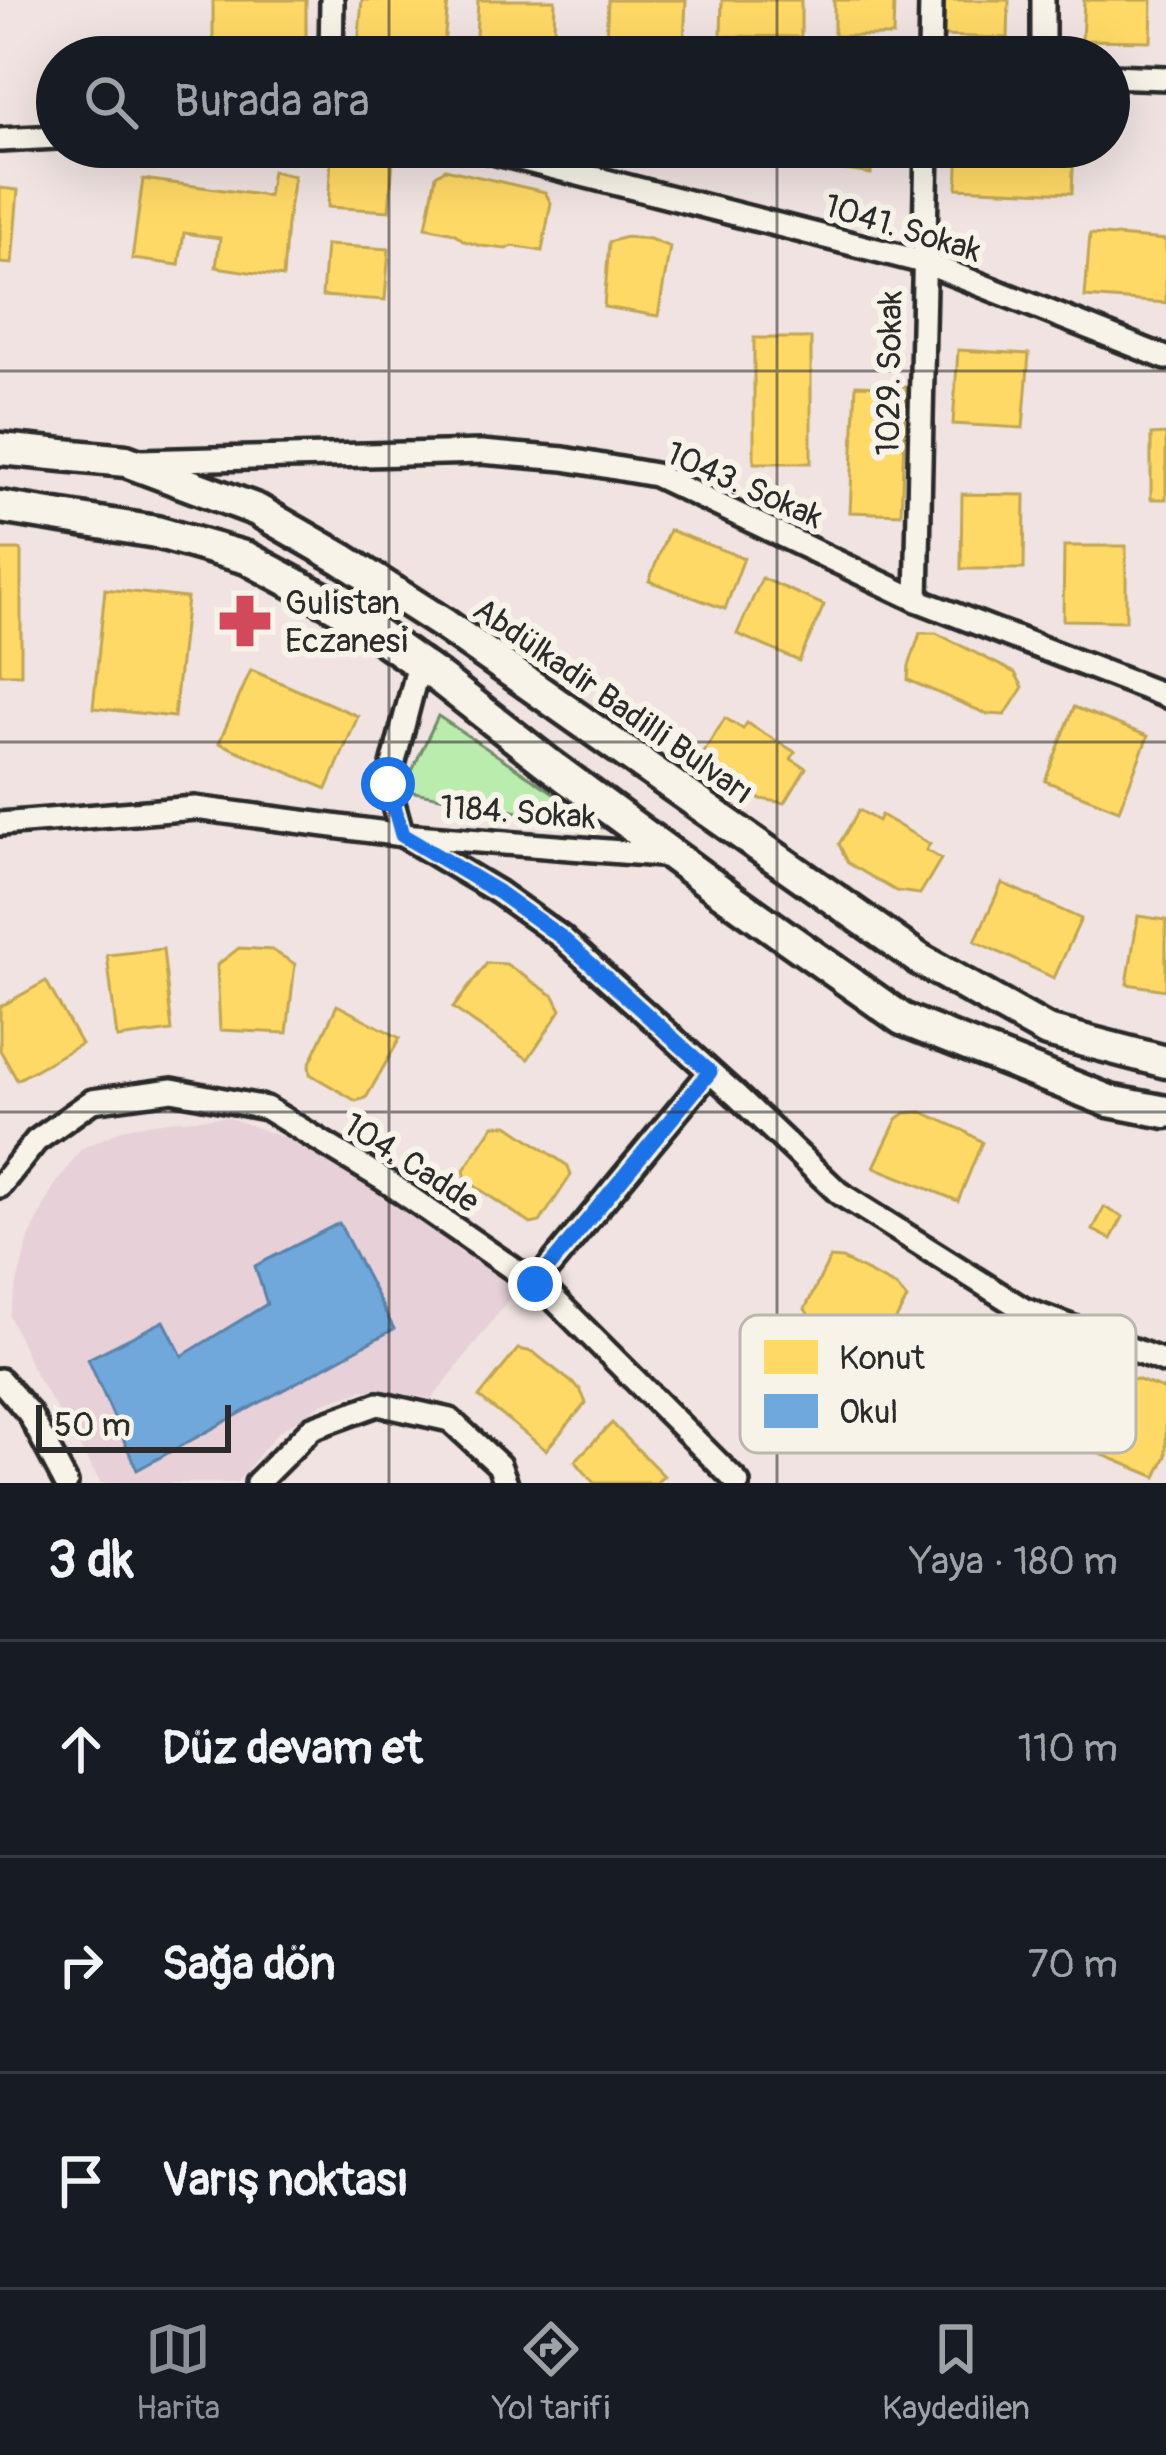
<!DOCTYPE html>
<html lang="tr">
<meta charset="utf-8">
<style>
body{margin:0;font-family:Pangolin,sans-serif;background:#20242c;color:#f1f3f6}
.scale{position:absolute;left:36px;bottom:30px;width:195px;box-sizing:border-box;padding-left:12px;border:6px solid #2b2b2b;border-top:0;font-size:33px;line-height:42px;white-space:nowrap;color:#2b2b2b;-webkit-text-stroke:9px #f7f3e8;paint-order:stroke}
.stop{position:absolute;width:36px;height:36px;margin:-27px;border:9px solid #1a73e8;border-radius:50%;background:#fff}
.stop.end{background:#1a73e8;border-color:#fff;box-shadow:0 3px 12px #0008}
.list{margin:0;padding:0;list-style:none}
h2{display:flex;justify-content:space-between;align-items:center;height:156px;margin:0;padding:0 48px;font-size:51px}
h2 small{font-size:39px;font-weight:400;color:#9ea1a6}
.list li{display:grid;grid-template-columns:78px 1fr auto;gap:36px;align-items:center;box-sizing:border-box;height:216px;padding:0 48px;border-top:3px solid #363941}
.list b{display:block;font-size:45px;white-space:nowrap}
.list em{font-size:39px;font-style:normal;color:#9ea1a6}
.icon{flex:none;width:66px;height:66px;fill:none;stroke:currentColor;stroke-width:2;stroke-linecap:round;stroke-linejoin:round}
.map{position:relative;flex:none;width:1166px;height:1483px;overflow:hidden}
.search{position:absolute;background:#171b24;box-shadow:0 12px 48px #0002;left:36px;right:36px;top:36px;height:132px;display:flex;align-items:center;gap:30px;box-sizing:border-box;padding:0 42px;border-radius:66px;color:#9ea1a6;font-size:45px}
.sheet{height:804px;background:#171b24}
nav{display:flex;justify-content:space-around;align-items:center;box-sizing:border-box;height:168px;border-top:3px solid #363941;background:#171b24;font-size:33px;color:#9ea1a6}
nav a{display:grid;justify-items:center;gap:6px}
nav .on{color:#8c9099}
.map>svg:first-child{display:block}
.built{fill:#e7d0d8}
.green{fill:#baecad;stroke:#728c6c;stroke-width:3}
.homes{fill:#ffd966;stroke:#bfa554;stroke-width:3}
.schools{fill:#6fa8dc;stroke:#5b82a7;stroke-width:3}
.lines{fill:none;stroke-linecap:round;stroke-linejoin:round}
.minor-casing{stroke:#2b2b2b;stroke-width:30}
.secondary-casing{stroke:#2b2b2b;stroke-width:39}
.minor{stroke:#f7f3e8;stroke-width:21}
.secondary{stroke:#f7f3e8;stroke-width:30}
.route{stroke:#1a73e8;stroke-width:15}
.grid{fill:none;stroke:#2b2b2b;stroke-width:3;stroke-opacity:0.55}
.labels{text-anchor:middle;stroke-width:12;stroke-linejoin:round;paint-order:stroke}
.street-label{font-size:33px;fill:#2b2b2b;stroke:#f7f3e8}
.poi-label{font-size:33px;fill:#2b2b2b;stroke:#f7f3e8;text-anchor:start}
.key{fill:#f7f3e8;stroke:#bab7af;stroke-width:3}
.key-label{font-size:33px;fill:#2b2b2b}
</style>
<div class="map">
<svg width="1166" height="1483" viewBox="0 0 1166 1483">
<rect width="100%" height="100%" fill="#f0e3e1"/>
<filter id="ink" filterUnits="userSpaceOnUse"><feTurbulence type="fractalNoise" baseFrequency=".00833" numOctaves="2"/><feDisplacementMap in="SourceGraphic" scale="24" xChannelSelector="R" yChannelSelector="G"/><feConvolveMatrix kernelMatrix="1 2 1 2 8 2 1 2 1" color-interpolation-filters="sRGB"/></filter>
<g filter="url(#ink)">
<!-- built -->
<polygon class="built" points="227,1117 285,1138 348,1174 517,1289 432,1399 402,1393 365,1390 324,1403 278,1432 236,1483 101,1483 34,1372 9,1315 29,1238 53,1188 81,1149 126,1128 167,1121"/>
<!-- green -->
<polygon class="green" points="438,716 608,829 403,790"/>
<!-- homes -->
<g class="homes">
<rect x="213" y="0" width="93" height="57"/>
<polygon points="362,0 448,0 443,57 357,57"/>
<polygon points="478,0 555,0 553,57 475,55"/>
<polygon points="608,0 686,0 684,44 606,40"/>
<polygon points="722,0 801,0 801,37 721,36"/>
<polygon points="834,0 894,0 893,36 834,36"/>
<polygon points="940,0 1009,0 1008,38 939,36"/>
<polygon points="1084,0 1152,0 1151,41 1082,40"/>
<polygon points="772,147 872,147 871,174 771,158"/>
<polygon points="959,147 1074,147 1072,193 957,188"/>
<polygon points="331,157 393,161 389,211 328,207"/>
<polygon points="445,169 545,192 551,203 542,251 513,246 506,249 481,246 464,241 454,233 426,227 436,175"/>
<polygon points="272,171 294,176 287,224 283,277 216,267 220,238 184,233 179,265 132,259 143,179 268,196"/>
<polygon points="0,188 18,190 12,264 0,263"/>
<polygon points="1090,234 1166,240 1166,303 1085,297"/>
<polygon points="626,237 650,239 670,247 658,316 604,307 609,242"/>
<polygon points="326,245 389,249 385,300 322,296"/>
<rect x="754" y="338" width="57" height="125"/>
<polygon points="958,350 1029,354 1023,428 953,424"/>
<polygon points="856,385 906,387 901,514 850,512"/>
<polygon points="1166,434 1166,499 1151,499 1151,435"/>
<polygon points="962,494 1025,495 1024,569 961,569"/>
<polygon points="669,530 744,558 725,609 649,581"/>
<polygon points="1064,546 1126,546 1126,621 1063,620"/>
<rect x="0" y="550" width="21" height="124"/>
<polygon points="762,578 824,605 799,661 737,634"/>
<polygon points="105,589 187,598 174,717 93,708"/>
<polygon points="920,633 936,633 1015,673 1023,687 1005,715 987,714 908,680 909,666"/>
<polygon points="251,670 358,716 327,789 219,743"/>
<polygon points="1074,707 1148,736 1119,810 1045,781"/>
<polygon points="725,718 743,729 747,723 795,752 791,759 806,768 785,803 761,799 714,772 704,752"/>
<polygon points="859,810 878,821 881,815 930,844 926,850 941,859 920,894 896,891 848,863 839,844"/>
<polygon points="1002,883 1081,919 1054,978 975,941"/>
<polygon points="1138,916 1166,920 1166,990 1127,984"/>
<polygon points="239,948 272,950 295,964 287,1033 220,1030 217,965"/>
<polygon points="163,949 172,1031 117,1038 107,955"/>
<polygon points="487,963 506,964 554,996 561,1010 528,1059 453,1008"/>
<polygon points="46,981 81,1044 17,1080 0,1050 0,1007"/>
<polygon points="337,1005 400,1038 366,1098 356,1101 310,1074 309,1065"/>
<polygon points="922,1112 965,1131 982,1142 958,1201 874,1167 897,1119 905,1113"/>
<polygon points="494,1125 508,1125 568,1166 571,1175 540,1222 531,1224 466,1180 464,1170"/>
<polygon points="1104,1207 1123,1217 1111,1239 1093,1230"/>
<polygon points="830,1258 842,1259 897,1287 907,1299 880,1349 864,1349 840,1339 837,1345 825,1339 827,1332 816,1326 805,1309"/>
<polygon points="518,1349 533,1352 580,1389 586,1403 546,1450 479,1397"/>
<polygon points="1136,1379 1166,1390 1166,1456 1156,1477 1091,1450 1120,1383"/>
<polygon points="612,1423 664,1476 656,1483 594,1483 575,1461"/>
</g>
<!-- schools -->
<polygon class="schools" points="339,1223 394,1329 137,1470 88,1359 164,1321 182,1356 267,1304 255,1266"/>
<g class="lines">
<defs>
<g id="minor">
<polyline points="331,57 332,0"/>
<polyline points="930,57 931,0"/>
<polyline points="1043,57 1043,0"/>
<polyline points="1109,76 1166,78"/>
<polyline points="0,140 57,137"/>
<polyline points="473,147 923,262 1166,358"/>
<polyline points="140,461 481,452 564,459 655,475 917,600 1166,696"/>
<polyline points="917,600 927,147"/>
<polyline points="419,664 388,785 402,835 498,892 561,937 737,1096 839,1193 1023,1309 1166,1362"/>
<polyline points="0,824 195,808 402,835 673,856"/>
<polyline points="0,1186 36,1141 92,1101 172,1090 266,1108 386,1181 548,1293 738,1483"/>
<polyline points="535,1284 710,1072"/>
<polyline points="0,1380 29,1413 66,1483"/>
<polyline points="257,1483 312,1428 378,1404 450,1420 499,1465 506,1483"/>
</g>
<g id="secondary">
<polyline points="0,449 126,461 257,510 342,559 445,625 919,959 1047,1031 1166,1062"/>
<polyline points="0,507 156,532 247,558 338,607 438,677 550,765 718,889 902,1019 1109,1101 1166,1112"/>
</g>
</defs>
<!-- minor casing -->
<use href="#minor" class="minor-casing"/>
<!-- secondary casing -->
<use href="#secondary" class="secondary-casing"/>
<!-- minor -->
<use href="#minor" class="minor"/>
<!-- secondary -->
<use href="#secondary" class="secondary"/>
</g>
</g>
<g class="lines" filter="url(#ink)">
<!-- route -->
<polyline class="route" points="388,784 402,835 498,892 561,937 710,1072 535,1284"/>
</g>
<!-- grid -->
<path class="grid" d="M389 0V57M777 0V57M389 147V1483M777 147V1483M0 371H1166M0 742H1166M0 1112H1166"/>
<!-- icons -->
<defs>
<symbol id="pharmacy-bare" viewBox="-9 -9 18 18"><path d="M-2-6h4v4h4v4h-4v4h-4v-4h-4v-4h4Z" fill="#d1495b" stroke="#f7f3e8" stroke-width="2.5" paint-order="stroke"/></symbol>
</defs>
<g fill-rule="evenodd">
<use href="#pharmacy-bare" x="207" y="583" width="76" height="76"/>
</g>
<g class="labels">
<!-- street labels -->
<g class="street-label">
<text transform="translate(903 227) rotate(17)" y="12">1041. Sokak</text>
<text transform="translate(888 373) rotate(-89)" y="12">1029. Sokak</text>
<text transform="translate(745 484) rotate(24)" y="12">1043. Sokak</text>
<text transform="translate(614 700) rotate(35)" y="12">Abdülkadir Badilli Bulvarı</text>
<text transform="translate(518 811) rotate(4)" y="12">1184. Sokak</text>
<text transform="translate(412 1162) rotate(33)" y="12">104. Cadde</text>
</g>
<!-- poi labels -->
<g class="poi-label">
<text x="285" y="614">Gulistan<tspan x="285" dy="38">Eczanesi</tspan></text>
</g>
</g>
<!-- legend -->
<rect x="740" y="1315" width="396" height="138" rx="18" class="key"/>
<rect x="764" y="1340" width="54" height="34" fill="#ffd966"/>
<rect x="764" y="1394" width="54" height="34" fill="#6fa8dc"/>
<g class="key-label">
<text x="839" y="1369">Konut</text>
<text x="839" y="1423">Okul</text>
</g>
</svg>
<div class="scale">50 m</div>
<div class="stop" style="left:388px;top:784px"></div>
<div class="stop end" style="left:535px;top:1284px"></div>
<div class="search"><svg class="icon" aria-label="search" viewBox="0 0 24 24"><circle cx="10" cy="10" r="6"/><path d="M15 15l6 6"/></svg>Burada ara</div>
</div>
<section class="sheet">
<h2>3 dk<small>Yaya · 180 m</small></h2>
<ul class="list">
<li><svg class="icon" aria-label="ahead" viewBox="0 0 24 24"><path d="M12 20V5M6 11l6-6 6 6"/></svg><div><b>Düz devam et</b></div><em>110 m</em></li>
<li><svg class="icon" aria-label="right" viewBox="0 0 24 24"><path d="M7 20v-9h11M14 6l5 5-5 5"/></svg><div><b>Sağa dön</b></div><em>70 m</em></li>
<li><svg class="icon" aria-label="arrive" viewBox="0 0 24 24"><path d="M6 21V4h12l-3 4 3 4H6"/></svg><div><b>Varış noktası</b></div></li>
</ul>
</section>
<nav>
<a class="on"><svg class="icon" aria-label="map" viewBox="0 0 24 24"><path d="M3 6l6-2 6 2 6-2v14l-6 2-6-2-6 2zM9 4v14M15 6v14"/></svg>Harita</a>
<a><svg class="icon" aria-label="directions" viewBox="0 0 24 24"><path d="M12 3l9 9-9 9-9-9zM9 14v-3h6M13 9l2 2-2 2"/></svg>Yol tarifi</a>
<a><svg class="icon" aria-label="saved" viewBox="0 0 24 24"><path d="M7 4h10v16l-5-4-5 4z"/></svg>Kaydedilen</a>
</nav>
